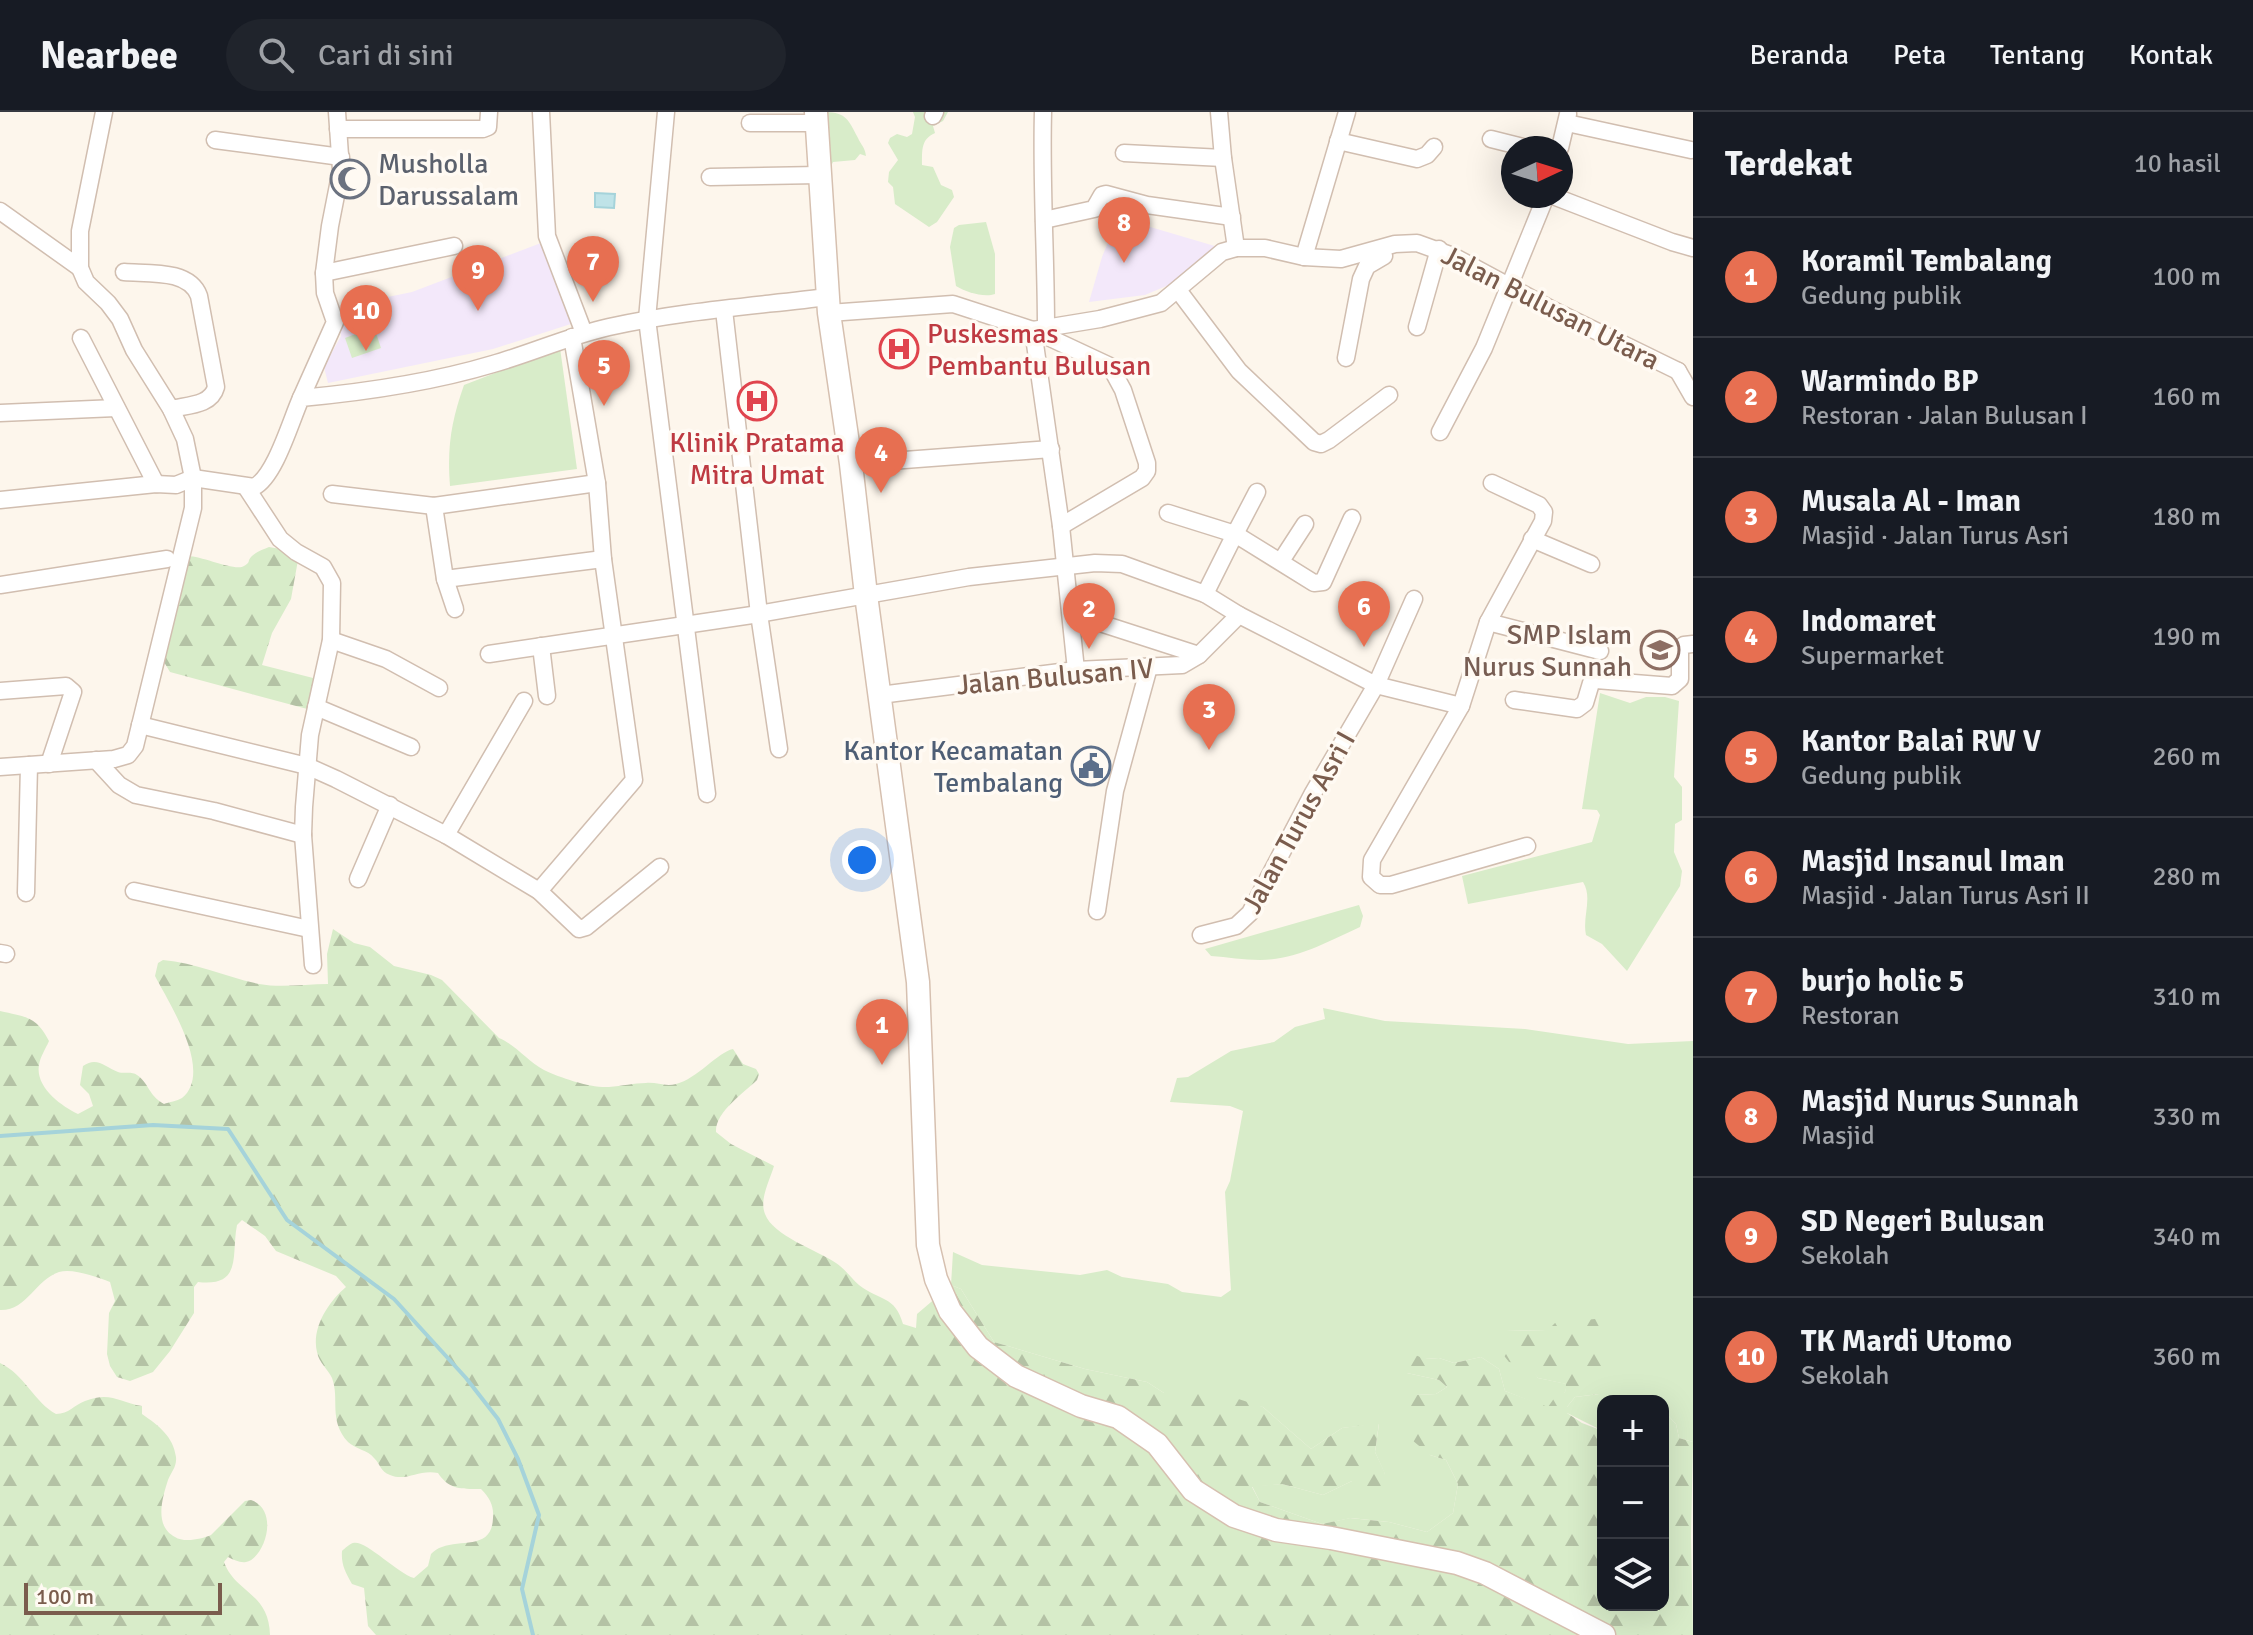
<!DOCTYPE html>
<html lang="id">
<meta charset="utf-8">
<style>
body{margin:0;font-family:Signika,sans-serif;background:#20242c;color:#f1f3f6}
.controls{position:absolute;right:24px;bottom:24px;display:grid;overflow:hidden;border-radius:16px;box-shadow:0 8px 32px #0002}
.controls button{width:72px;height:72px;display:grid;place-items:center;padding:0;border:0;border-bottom:2px solid #363941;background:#171b24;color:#f1f3f6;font:40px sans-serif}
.compass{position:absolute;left:1501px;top:24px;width:72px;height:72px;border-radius:50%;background:#171b24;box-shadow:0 8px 32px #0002;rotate:86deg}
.scale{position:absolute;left:24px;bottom:20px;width:198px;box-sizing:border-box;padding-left:8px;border:4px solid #7a5c4d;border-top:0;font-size:22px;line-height:28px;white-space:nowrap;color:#7a5c4d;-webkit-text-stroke:6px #fffaf3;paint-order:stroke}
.you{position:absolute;left:862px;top:748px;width:28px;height:28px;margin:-20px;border:6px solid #fff;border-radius:50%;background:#1a73e8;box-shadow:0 0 0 12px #1a73e833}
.badge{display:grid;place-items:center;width:52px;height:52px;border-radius:50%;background:#e76f51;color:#fff;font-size:26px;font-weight:700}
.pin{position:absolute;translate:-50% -66px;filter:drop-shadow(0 2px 4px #0008)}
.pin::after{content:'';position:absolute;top:42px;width:28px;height:24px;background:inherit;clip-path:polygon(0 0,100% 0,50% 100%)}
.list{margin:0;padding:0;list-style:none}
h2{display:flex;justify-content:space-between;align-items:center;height:104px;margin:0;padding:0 32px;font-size:34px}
h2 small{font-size:26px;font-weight:400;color:#9ea1a6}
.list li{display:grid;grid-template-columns:52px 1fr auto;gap:24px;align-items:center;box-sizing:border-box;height:120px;padding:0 32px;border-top:2px solid #363941}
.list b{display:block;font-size:30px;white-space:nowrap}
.list p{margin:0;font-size:26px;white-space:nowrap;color:#9ea1a6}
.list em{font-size:26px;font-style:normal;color:#9ea1a6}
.icon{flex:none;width:44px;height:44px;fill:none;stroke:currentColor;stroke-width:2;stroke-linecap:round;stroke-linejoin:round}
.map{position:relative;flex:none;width:1693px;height:1523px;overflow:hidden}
header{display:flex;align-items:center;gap:48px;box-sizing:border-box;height:112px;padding:0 40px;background:#171b24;border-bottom:2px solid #363941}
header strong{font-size:38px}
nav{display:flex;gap:44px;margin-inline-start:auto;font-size:28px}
.search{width:560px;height:72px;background:#20242c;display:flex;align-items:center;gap:20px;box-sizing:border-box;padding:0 28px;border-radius:44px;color:#9ea1a6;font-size:30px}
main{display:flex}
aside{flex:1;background:#171b24}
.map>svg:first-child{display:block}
.education{fill:#f3e8fa}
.grass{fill:#d8ecc9}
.forest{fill:url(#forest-firs)}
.water{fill:url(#water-ripples);stroke:#a5d3da;stroke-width:2}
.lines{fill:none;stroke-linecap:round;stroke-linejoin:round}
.stream{stroke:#a5d3da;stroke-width:4}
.minor-casing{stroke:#d1beb0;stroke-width:19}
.secondary-casing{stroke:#d6c0b0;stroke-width:25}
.minor{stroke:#fff;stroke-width:16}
.secondary{stroke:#fff;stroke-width:22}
.labels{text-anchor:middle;stroke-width:7;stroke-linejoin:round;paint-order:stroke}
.worship-label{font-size:28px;fill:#5b616d;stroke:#fffaf3;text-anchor:start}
.street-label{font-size:28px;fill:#7a5c4d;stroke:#fffaf3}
.health-label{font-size:28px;fill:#be3a42;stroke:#fffaf3;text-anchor:start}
.education-label{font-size:28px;fill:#785e54;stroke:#fffaf3;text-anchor:end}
.service-label{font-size:28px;fill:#4e5e75;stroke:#fffaf3;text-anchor:end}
</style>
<header>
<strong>Nearbee</strong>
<div class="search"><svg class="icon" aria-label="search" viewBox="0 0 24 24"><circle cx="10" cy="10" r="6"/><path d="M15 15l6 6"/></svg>Cari di sini</div>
<nav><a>Beranda</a><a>Peta</a><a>Tentang</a><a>Kontak</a></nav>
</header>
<main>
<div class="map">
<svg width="1693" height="1523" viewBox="0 0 1693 1523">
<defs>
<pattern id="forest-firs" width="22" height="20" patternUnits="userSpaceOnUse" patternTransform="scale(2)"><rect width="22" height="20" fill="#d8ecc9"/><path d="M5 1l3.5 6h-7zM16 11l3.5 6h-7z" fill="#b4c2a5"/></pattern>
<pattern id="water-ripples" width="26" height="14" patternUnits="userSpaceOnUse" patternTransform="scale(2)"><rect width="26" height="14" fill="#bfe3e8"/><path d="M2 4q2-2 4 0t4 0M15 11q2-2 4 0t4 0" fill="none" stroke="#a0bbbe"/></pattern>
</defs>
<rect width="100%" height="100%" fill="#fdf6ec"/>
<!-- education -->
<g class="education">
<polygon points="1119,104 1147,114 1218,135 1171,172 1145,183 1089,190 1102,145"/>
<polygon points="541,131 563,167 577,210 493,237 328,271 324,255 341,224 337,202 378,187 412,180"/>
</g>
<!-- grass -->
<g class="grass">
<path d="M820 0C846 0 847 5 858 26 861 33 865 35 866 44L860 42 855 48 833 50 830 56 832 72Z"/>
<path d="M913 0H948L943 9 933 14 935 21C921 27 922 38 922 53L933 55 941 73 952 78 954 85 937 110 929 115 895 92 893 75 888 70 889 60 898 48 888 31 890 26 897 22 907 25 912 22 915 5Z"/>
<path d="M986 110 995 142V182C984 186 966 180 956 174L950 135 954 116 959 113Z"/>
<polygon points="374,215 381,236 352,246 345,226"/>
<path d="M560 236 577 357 450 374C447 335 451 310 464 273Z"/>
<path d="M1600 581 1630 591 1646 585H1665L1679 589 1674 665 1682 675V708L1675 712 1674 740 1682 759 1680 774 1627 859 1602 832 1586 823C1582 805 1593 786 1583 770L1468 792 1462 764 1592 730 1600 703 1597 698 1582 697Z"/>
<path d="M1359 793 1363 804 1360 815C1329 829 1296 848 1260 848 1244 848 1227 845 1211 844L1205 837Z"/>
<polygon points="1323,896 1385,909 1525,917 1628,932 1693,929 1693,1330 1679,1326 1676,1312 1663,1298 1663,1289 1603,1289 1603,1319 1567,1301 1567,1295 1575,1285 1599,1282 1547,1219 1506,1218 1538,1266 1567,1272 1565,1280 1548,1296 1505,1279 1499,1257 1481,1245 1454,1251 1439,1246 1425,1247 1407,1261 1439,1268 1447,1275 1436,1282 1416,1283 1430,1343 1446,1348 1458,1372 1453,1401 1427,1420 1389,1410 1351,1406 1322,1412 1260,1390 1252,1374 1282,1372 1323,1383 1352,1369 1385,1362 1375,1340 1379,1312 1342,1316 1311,1337 1263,1295 1164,1281 1147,1270 1085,1257 994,1230 961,1177 951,1173 953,1140 982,1153 1080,1163 1107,1158 1122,1165 1168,1172 1182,1180 1221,1185 1231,1178 1225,1080 1230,1069 1243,999 1230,994 1170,990 1177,966 1188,965 1231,939 1274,930 1295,915 1325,907"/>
</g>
<!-- forest -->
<g class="forest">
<path d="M269 435 286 438 298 448 291 487 272 521 262 553 317 567 311 598 170 560 164 550 165 533 188 444C202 444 236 460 244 454 252 449 246 450 252 444 256 440 264 437 269 435Z"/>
<path d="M333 817 354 831 370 835 394 854 431 863 442 868 499 926C516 933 527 949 544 958 561 966 590 976 609 975 622 974 634 971 646 971 657 970 665 975 676 972 697 967 718 940 733 937L743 952 756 957 759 962 757 968C744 981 715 1000 716 1020L731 1032 774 1054C770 1068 759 1087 765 1102 773 1124 817 1138 836 1151 845 1157 851 1166 859 1173 879 1189 895 1183 903 1212L916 1216 917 1202 951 1173 961 1177 994 1230 1085 1257 1147 1270 1164 1281H1220L1263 1295 1311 1337 1342 1316 1379 1311 1375 1340 1385 1361 1379 1379 1352 1369 1323 1383 1282 1372 1252 1375 1260 1390 1322 1412 1350 1406 1389 1410 1427 1420 1453 1401 1458 1372 1446 1348 1430 1343 1412 1328 1406 1297 1416 1283 1436 1282 1447 1275 1439 1268 1407 1261 1402 1247 1408 1240 1425 1247 1439 1246 1454 1251 1481 1245 1499 1257 1505 1279 1548 1295 1555 1285 1565 1280 1566 1272 1538 1266 1526 1252 1509 1250 1498 1236 1496 1225 1506 1218 1547 1219 1555 1211 1595 1207 1606 1228 1607 1275 1599 1282 1575 1285 1567 1295V1301L1582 1311 1603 1319V1493H1663V1298L1676 1312 1679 1326 1693 1330 1691 1425 1693 1523H376L368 1514 364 1476 352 1472C345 1460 341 1452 342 1439 344 1437 351 1431 353 1431 365 1427 397 1461 414 1466L428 1454 431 1442C434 1439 438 1436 442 1435 462 1427 492 1438 493 1406 494 1394 490 1386 481 1377 462 1377 449 1378 438 1361 418 1357 407 1370 390 1363 380 1359 381 1353 374 1346 368 1338 355 1337 348 1330 328 1308 340 1287 332 1266 328 1257 319 1251 317 1240 311 1216 329 1189 346 1175L336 1164 276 1139 265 1124 242 1108 237 1113C231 1143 243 1175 198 1170L194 1175V1201L170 1239 153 1260 130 1269 117 1265 110 1254 107 1242 109 1201 115 1189 110 1170C97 1165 73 1156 59 1160 35 1168 27 1199 0 1198V899C26 905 36 904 49 929 46 936 40 945 39 953 35 975 61 994 78 1002L93 994 89 982 80 973 83 954C97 944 105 955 118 960 124 962 132 959 137 963 149 971 148 983 164 992 169 990 177 989 182 986 214 960 169 891 155 864L158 851 163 848C196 851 226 865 259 872 281 876 306 872 328 872L327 842Z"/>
<path d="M0 1251C24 1262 35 1291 56 1302 69 1302 74 1293 85 1289 110 1279 119 1290 142 1294V1302C159 1314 173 1324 176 1345 177 1355 171 1360 168 1368 162 1387 154 1414 175 1425 184 1431 202 1427 211 1423L245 1389 251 1388C280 1398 265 1446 246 1450 240 1451 234 1448 228 1445L224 1450C235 1481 269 1480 270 1523H0Z"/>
</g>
<!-- water -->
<polygon class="water" points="595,81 615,82 614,96 595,95"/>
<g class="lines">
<!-- stream -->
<polyline class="stream" points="0,1024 153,1013 228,1017 287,1108 394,1187 466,1266 498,1307 518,1347 539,1403 522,1477 533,1523"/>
<defs>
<g id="minor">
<polyline points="541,0 547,124 584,221"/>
<polyline points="666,0 647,207 707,682"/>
<path d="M1043 0C1041 72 1046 144 1046 216"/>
<polyline points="1219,0 1223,46 1236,136"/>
<polyline points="933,4 935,0"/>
<polyline points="750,11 816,11"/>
<polyline points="1567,11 1691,38"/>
<polyline points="338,17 483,17 488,15 489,0"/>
<polyline points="1491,27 1527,36"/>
<polyline points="215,28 341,45"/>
<polyline points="1338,29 1417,47 1427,43 1434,35"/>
<polyline points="1560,36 1568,2"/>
<polyline points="1124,41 1223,46"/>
<polyline points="710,65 819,63"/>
<polyline points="1553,84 1672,130 1693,136"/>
<polyline points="0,99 80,156"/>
<polyline points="1044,108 1094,97 1102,83 1106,82 1147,93 1232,105"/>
<polyline points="1304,145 1347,0"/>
<path d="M124 160C148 162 189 157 199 184L216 275C211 294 187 293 171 297"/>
<polyline points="324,161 454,134"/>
<polyline points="1178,178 1239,259 1314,330 1321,332 1329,328 1389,283"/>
<polyline points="724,198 759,502 779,637"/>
<polyline points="829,201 953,192 1033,218 1100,207 1161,191 1222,140 1236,136 1265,136 1304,145 1341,147 1395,132 1417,131 1453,144 1553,198 1678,259"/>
<polyline points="1417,215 1439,137"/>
<polyline points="1033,218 1061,414 1076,558"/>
<polyline points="1033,218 1110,254 1123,278 1147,351 1147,359 1142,366 1061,414"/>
<polyline points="81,226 156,372"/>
<polyline points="1346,246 1361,167 1367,154 1384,144"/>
<polyline points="1678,259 1693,285"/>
<polyline points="301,286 335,210 325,181 324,161 330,114 341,58 337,0"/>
<polyline points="0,301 116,296"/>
<polyline points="1440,320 1484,236 1546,84"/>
<polyline points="851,352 1051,337"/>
<polyline points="246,375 280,427 296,440 323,455 332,471 331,528 310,623 304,695 303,723 313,853"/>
<polyline points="332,382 434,394 597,371"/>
<path d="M0 388 156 372 176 373 193 366 254 375C275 365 291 308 301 286 366 280 430 271 493 252 532 241 569 224 609 215 681 199 755 194 828 185"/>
<polyline points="434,394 445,467 603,447"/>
<polyline points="1168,401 1235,422 1257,380"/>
<polyline points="1532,427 1591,452"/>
<polyline points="1281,449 1305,412"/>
<polyline points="445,467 455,497"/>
<polyline points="0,473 167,447"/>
<polyline points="1205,482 1235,422 1314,471 1323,470 1352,406"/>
<polyline points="1072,502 1199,543"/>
<polyline points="1488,510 1600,539"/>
<polyline points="331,528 386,547 439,576"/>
<polyline points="541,534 547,584"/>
<polyline points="489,542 759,502 969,465 1095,451 1122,452 1205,482 1239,503"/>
<polyline points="0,579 66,574 73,580 49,652"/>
<polyline points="880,583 1076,558 1182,553 1199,543 1239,503 1376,573 1461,594 1488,510 1543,409 1544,400 1539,393 1492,371"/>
<polyline points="1514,588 1577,597 1585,591 1591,571 1596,568 1672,574 1680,567 1680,536 1684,533 1693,532"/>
<polyline points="1461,594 1372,748 1371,765 1380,773 1391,773 1527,734"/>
<polyline points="316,595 411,635"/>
<polyline points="140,613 307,654 336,667 446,723 539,779 579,817 586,815 660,755"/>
<polyline points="96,648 119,673 136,683 214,699 303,723"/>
<polyline points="0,655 114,647 128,643 135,634 193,396 193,366 185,327 171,297 134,238 120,207 108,191 86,170 80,156 80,119 104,0"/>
<polyline points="446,723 524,589"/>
<polyline points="358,767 390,693"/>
<polyline points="134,779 309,817"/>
<polyline points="539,779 634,668 603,447 597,371 572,225"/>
<polyline points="26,781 29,653"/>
<polyline points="1097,799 1115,679 1149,555"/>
<polyline points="1201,823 1236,814 1250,801 1313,681 1376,573 1414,487"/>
<polyline points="0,841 6,842"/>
</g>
<polyline id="secondary" points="816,0 829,201 851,352 866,483 918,870 928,1133 936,1167 950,1199 978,1235 1016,1264 1081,1294 1118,1305 1157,1332 1193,1378 1234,1404 1276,1418 1331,1426 1457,1451 1485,1461 1604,1523"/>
</defs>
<!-- minor casing -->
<use href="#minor" class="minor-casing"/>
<!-- secondary casing -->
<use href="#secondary" class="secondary-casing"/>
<!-- minor -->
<use href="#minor" class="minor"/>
<!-- secondary -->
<use href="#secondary" class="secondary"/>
</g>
<!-- icons -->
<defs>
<symbol id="mosque-ring" viewBox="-11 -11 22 22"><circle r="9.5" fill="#fffaf3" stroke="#6b7280" stroke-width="1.5"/><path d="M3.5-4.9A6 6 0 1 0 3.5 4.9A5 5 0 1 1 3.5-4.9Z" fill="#6b7280"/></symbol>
<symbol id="hospital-ring" viewBox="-11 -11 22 22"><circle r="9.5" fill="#fffaf3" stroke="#e0444e" stroke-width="1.5"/><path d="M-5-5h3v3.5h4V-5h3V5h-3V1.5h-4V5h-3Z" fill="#e0444e"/></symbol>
<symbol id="school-ring" viewBox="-11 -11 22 22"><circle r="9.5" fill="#fffaf3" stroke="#8d6e63" stroke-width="1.5"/><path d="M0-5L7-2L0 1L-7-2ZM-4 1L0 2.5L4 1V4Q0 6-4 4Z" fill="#8d6e63"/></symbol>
<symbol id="civic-ring" viewBox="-11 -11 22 22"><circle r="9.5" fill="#fffaf3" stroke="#5c6f8a" stroke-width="1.5"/><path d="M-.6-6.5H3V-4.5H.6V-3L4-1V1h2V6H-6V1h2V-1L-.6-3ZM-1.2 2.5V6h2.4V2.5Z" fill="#5c6f8a"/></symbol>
</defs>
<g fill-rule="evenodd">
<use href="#mosque-ring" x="328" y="45" width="44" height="44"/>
<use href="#hospital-ring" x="877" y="215" width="44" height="44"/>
<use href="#hospital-ring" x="735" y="267" width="44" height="44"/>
<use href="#school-ring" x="1638" y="516" width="44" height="44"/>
<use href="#civic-ring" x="1069" y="632" width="44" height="44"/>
</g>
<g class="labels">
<!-- worship labels -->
<g class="worship-label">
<text x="378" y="61">Musholla<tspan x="378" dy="32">Darussalam</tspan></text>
</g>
<!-- street labels -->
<g class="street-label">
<text transform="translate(1551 195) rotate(27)" y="10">Jalan Bulusan Utara</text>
<text transform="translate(1055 564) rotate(-5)" y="10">Jalan Bulusan IV</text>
<text transform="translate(1298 710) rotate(-61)" y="10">Jalan Turus Asri I</text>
</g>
<!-- health labels -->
<g class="health-label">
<text x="927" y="231">Puskesmas<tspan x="927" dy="32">Pembantu Bulusan</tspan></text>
<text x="757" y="340" text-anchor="middle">Klinik Pratama<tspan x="757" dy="32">Mitra Umat</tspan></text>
</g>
<!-- education labels -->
<g class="education-label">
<text x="1632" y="532">SMP Islam<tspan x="1632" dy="32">Nurus Sunnah</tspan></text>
</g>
<!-- service labels -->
<g class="service-label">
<text x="1063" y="648">Kantor Kecamatan<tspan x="1063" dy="32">Tembalang</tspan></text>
</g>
</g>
</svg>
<div class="controls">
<button>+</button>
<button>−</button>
<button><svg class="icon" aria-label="layers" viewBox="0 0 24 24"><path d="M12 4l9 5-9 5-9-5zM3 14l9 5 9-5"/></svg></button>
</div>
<svg class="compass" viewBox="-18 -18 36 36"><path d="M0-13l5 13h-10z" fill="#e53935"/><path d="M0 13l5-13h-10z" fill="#9ea1a6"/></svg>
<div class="scale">100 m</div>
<div class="you"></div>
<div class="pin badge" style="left:882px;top:953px">1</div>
<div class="pin badge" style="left:1089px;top:537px">2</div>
<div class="pin badge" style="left:1209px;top:638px">3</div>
<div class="pin badge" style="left:881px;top:381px">4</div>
<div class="pin badge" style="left:604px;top:294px">5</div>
<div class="pin badge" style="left:1364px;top:535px">6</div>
<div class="pin badge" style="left:593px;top:190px">7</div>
<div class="pin badge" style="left:1124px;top:151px">8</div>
<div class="pin badge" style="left:478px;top:199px">9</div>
<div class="pin badge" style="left:366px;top:239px">10</div>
</div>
<aside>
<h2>Terdekat<small>10 hasil</small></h2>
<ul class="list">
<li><span class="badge">1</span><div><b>Koramil Tembalang</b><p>Gedung publik</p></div><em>100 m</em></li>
<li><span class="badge">2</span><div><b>Warmindo BP</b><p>Restoran · Jalan Bulusan I</p></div><em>160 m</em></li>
<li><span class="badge">3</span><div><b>Musala Al - Iman</b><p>Masjid · Jalan Turus Asri</p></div><em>180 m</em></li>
<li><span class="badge">4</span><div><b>Indomaret</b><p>Supermarket</p></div><em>190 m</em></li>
<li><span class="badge">5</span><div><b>Kantor Balai RW V</b><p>Gedung publik</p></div><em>260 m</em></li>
<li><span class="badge">6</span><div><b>Masjid Insanul Iman</b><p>Masjid · Jalan Turus Asri II</p></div><em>280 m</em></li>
<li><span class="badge">7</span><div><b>burjo holic 5</b><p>Restoran</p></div><em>310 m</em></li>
<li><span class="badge">8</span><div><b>Masjid Nurus Sunnah</b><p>Masjid</p></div><em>330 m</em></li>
<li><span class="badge">9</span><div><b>SD Negeri Bulusan</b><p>Sekolah</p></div><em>340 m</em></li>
<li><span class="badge">10</span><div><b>TK Mardi Utomo</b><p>Sekolah</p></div><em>360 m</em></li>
</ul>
</aside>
</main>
